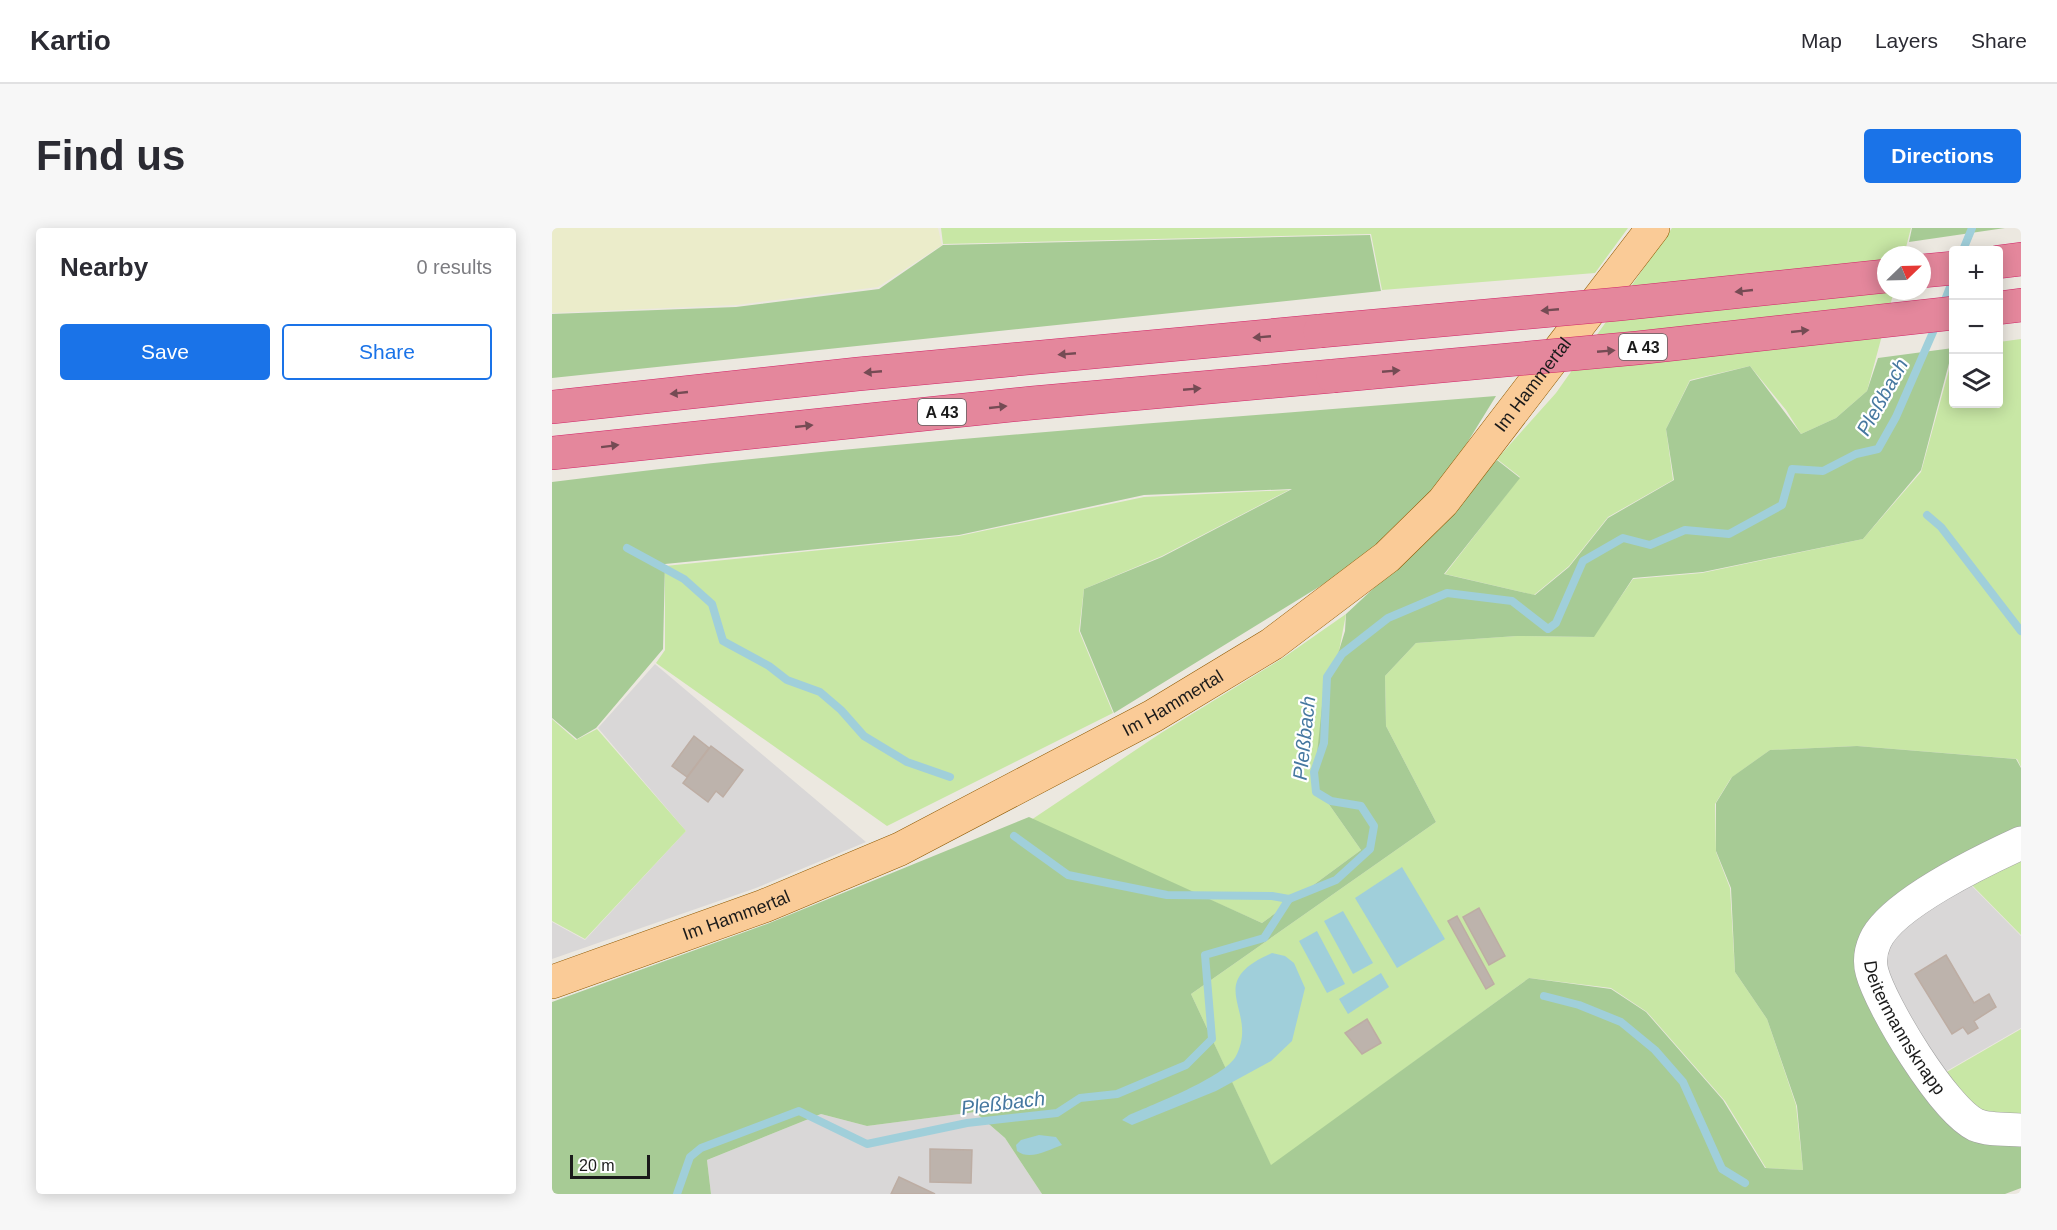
<!DOCTYPE html>
<meta charset="utf-8">
<style>
body{margin:0;font-family:Arial,sans-serif;background:#f7f7f7;color:#2b2b33}
.controls{position:absolute;right:18px;top:18px;display:grid;overflow:hidden;border-radius:6px;box-shadow:0 3px 15px #0003}
.controls button{width:54px;height:54px;display:grid;place-items:center;padding:0;border:0;border-bottom:2px solid #e1e1e2;background:#fff;color:#2b2b33;font:30px sans-serif}
.compass{position:absolute;left:1325px;top:18px;width:54px;height:54px;border-radius:50%;background:#fff;box-shadow:0 3px 15px #0003;rotate:67deg}
.scale{position:absolute;left:18px;bottom:15px;width:80px;box-sizing:border-box;padding-left:6px;border:3px solid #1a1a1a;border-top:0;font-size:16px;line-height:21px;white-space:nowrap;color:#1a1a1a;-webkit-text-stroke:4px #fff;paint-order:stroke}
.list{margin:0;padding:0;list-style:none}
h2{display:flex;justify-content:space-between;align-items:center;height:78px;margin:0;padding:0 24px;font-size:26px}
h2 small{font-size:20px;font-weight:400;color:#7c7c81}
.actions{display:flex;gap:12px;padding:18px 24px}
.actions a{flex:1;padding:14px 0;border:2px solid #1a73e8;border-radius:6px;text-align:center;font-size:21px;color:#1a73e8}
.actions .main{background:#1a73e8;color:#fff}
.icon{flex:none;width:33px;height:33px;fill:none;stroke:currentColor;stroke-width:2;stroke-linecap:round;stroke-linejoin:round}
.map{position:relative;flex:none;width:1469px;height:966px;overflow:hidden;border-radius:6px}
header{display:flex;align-items:center;gap:36px;box-sizing:border-box;height:84px;padding:0 30px;background:#fff;border-bottom:2px solid #e1e1e2}
header strong{font-size:28px}
nav{display:flex;gap:33px;margin-inline-start:auto;font-size:21px}
.intro{display:flex;align-items:center;justify-content:space-between;box-sizing:border-box;height:144px;padding:0 36px}
h1{margin:0;font-size:42px}
.button{padding:15px 27px;border-radius:6px;background:#1a73e8;color:#fff;font-size:21px;font-weight:700}
main{display:flex;gap:36px;padding:0 36px}
aside{flex:1;background:#fff;border-radius:6px;box-shadow:0 3px 15px #0003}
.map>svg:first-child{display:block}
.residential{fill:#d9d7d7}
.farmland{fill:#ebecca}
.grass{fill:#c8e7a5}
.forest{fill:#a7cb95}
.water{fill:#a0cfda}
.lines{fill:none;stroke-linecap:round;stroke-linejoin:round}
.stream{stroke:#a0cfda;stroke-width:8}
.building{fill:#bdb3ac;stroke:#bdada3;stroke-width:1.5}
.minor-casing{stroke:#a1a1a1;stroke-width:34}
.major-casing{stroke:#8f5a02;stroke-width:34}
.highway-casing{stroke:#d22568;stroke-width:34}
.minor{stroke:#fff;stroke-width:33}
.major{stroke:#facb97;stroke-width:33}
.highway{stroke:#e4879c;stroke-width:33}
.highway-bridge-casing{stroke:#d22568;stroke-width:34;stroke-linecap:butt}
.highway-bridge{stroke:#e4879c;stroke-width:33}
.oneway{fill:#754b54}
.labels{text-anchor:middle;stroke-width:4.5;stroke-linejoin:round;paint-order:stroke}
.shield{fill:#fff;stroke:#5f5f5f;stroke-width:1.5}
.shield-label{font-size:16px;font-weight:bold;fill:#1a1a1a}
.street-label{font-size:18px;fill:#1a1a1a;stroke:#fff}
.water-label{font-size:20px;font-style:italic;fill:#4678a0;stroke:#fff}
</style>
<header>
<strong>Kartio</strong>
<nav><a>Map</a><a>Layers</a><a>Share</a></nav>
</header>
<div class="intro"><h1>Find us</h1><a class="button">Directions</a></div>
<main>
<aside>
<h2>Nearby<small>0 results</small></h2>
<ul class="list">
</ul>
<div class="actions"><a class="main">Save</a><a>Share</a></div>
</aside>
<div class="map">
<svg width="1469" height="966" viewBox="0 0 1469 966">
<rect width="100%" height="100%" fill="#ece8e0"/>
<!-- residential -->
<g class="residential">
<polygon points="103,436 314,614 204,660 0,731 0,694 33,712 134,603 46,500"/>
<polygon points="1414,652 1469,708 1469,800 1386,848 1326,724 1331,714"/>
<polygon points="423,884 453,910 490,966 159,966 155,932 269,886 315,898"/>
</g>
<!-- farmland -->
<polygon class="farmland" points="0,0 386,0 390,17 326,59 185,77 0,85"/>
<!-- grass -->
<g class="grass">
<polygon points="389,0 1076,0 1043,45 830,62 819,6 391,16"/>
<polygon points="1120,0 1359,0 1352,27 1334,27 1334,63 1342,63 1315,163 1284,190 1249,206 1234,182 1198,138 1138,152 1114,201 1121,252 1056,289 1017,338 982,367 893,346 968,249 945,231 1004,165"/>
<polygon points="1469,111 1469,539 1465,531 1305,518 1218,522 1179,550 1163,576 1164,624 1178,660 1183,744 1215,791 1244,877 1251,942 1214,940 1173,873 1095,784 1059,760 977,750 719,938 639,766 884,594 834,498 833,448 864,415 965,408 1041,409 1081,351 1150,345 1311,311 1369,244 1401,127 1402,176 1446,176 1447,114"/>
<polygon points="737,262 610,328 532,361 527,403 561,485 335,598 104,435 113,422 113,338 407,308 592,269"/>
<polygon points="794,386 762,555 809,622 710,695 479,592 609,505 731,430"/>
<polygon points="0,491 24,512 45,501 134,603 33,711 0,693"/>
<polygon points="1469,624 1469,707 1415,652"/>
<polygon points="1469,801 1469,894 1427,891 1386,849"/>
</g>
<!-- forest -->
<g class="forest">
<polygon points="1360,0 1453,0 1357,14"/>
<polygon points="818,7 829,63 0,150 0,86 184,79 327,61 391,17"/>
<polygon points="1401,120 1369,242 1311,311 1151,344 1081,350 1042,409 965,408 864,415 833,448 834,498 884,594 639,766 719,937 977,750 1059,761 1094,784 1171,872 1213,940 1251,942 1245,878 1215,791 1183,744 1179,660 1164,623 1164,575 1180,549 1218,522 1305,518 1464,531 1469,540 1469,606 1318,705 1387,872 1469,910 1469,960 1453,966 490,966 453,910 423,884 315,898 269,886 155,932 159,966 0,966 0,774 215,696 477,589 710,695 809,622 762,555 770,478 793,403 794,386 866,319 945,232 968,250 892,346 983,367 1017,339 1056,290 1122,252 1114,201 1138,153 1198,138 1249,206 1284,190 1315,163 1326,130"/>
<path d="M944 168 886 262 809 333 562 485 528 403 532 361 610 329 740 261 592 267 407 307 113 336 111 421 44 500 25 511 0 490V254C314 214 629 194 944 168Z"/>
</g>
<!-- water -->
<g class="water">
<polygon points="850,639 893,711 845,740 803,670"/>
<polygon points="791,683 821,735 801,746 772,693"/>
<polygon points="765,703 793,756 775,765 747,713"/>
<path d="M720 725 733 728 742 735 753 760 740 813 719 833 664 863 580 897 570 892 577 887C600 877 673 849 684 828 708 782 649 756 720 725Z"/>
<polygon points="829,745 837,759 796,786 787,771"/>
<path d="M487 907 504 909 510 917C496 922 478 933 465 923L464 917 469 912Z"/>
</g>
<g class="lines">
<!-- stream -->
<g class="stream">
<polyline points="1411,22 1420,0"/>
<polyline points="1391,77 1402,49"/>
<polyline points="1375,287 1389,299 1469,403"/>
<polyline points="75,320 132,351 160,376 171,413 217,438 235,452 268,464 289,482 312,508 355,534 398,549"/>
<polyline points="462,608 516,647 615,667 720,668 737,671"/>
<polyline points="992,768 1027,777 1069,794 1103,822 1131,854 1170,941 1193,955"/>
<polyline points="125,966 138,929 149,920 247,883 315,916 415,895 505,885 528,870 565,866 634,837 660,811 653,727 712,710 737,671 784,652 818,621 822,598 809,578 779,573 764,564 762,544 772,515 775,449 790,426 836,390 895,365 960,373 996,401 1004,395 1031,333 1071,310 1098,317 1133,302 1177,306 1230,277 1240,241 1271,243 1304,226 1326,221 1344,189 1385,95"/>
</g>
</g>
<!-- building -->
<g class="building">
<polygon points="142,508 157,520 135,549 120,538"/>
<polygon points="159,518 191,542 171,569 164,563 156,574 131,555"/>
<polygon points="927,680 953,728 937,737 911,689"/>
<polygon points="905,688 942,756 934,761 896,693"/>
<polygon points="1394,727 1422,775 1437,766 1444,779 1422,793 1426,800 1416,806 1411,799 1400,806 1363,746"/>
<polygon points="815,791 829,815 810,826 793,805"/>
<polygon points="378,921 420,922 419,955 378,954"/>
<polygon points="347,949 383,966 339,966"/>
</g>
<g class="lines">
<defs>
<g id="minor">
<path id="s1" d="M1469 615C1432 632 1339 676 1323 713 1319 722 1317 733 1320 744 1329 778 1392 882 1424 897 1436 902 1455 901 1469 902"/>
</g>
<g id="major">
<path id="s2" d="M0 754 212 678 348 621 601 488 720 416 835 329 891 274 1101 0"/>
</g>
<g id="highway">
<polyline points="1446,34 1469,31"/>
<polyline points="1370,43 1402,40"/>
<polyline points="1446,80 1469,77"/>
<polyline points="0,179 306,146 768,103"/>
<polyline points="0,225 480,175 781,148"/>
</g>
</defs>
<!-- minor casing -->
<use href="#minor" class="minor-casing"/>
<!-- major casing -->
<use href="#major" class="major-casing"/>
<!-- highway casing -->
<use href="#highway" class="highway-casing"/>
<!-- minor -->
<use href="#minor" class="minor"/>
<!-- major -->
<use href="#major" class="major"/>
<!-- highway -->
<use href="#highway" class="highway"/>
<defs>
<g id="highway-bridge">
<polyline points="768,103 1067,76 1334,48"/>
<polyline points="781,148 1085,120 1402,85"/>
</g>
</defs>
<!-- highway-bridge casing -->
<use href="#highway-bridge" class="highway-bridge-casing"/>
<!-- highway-bridge -->
<use href="#highway-bridge" class="highway-bridge"/>
</g>
<!-- one-way arrows -->
<defs><path id="oneway-solid" d="M-6-.8H1V-3.2L6.5 0L1 3.2V.8H-6Z" transform="scale(1.5)"/></defs>
<g class="oneway">
<use href="#oneway-solid" transform="translate(1192 63) rotate(174)"/>
<use href="#oneway-solid" transform="translate(998 82) rotate(175)"/>
<use href="#oneway-solid" transform="translate(1248 103) rotate(-6)"/>
<use href="#oneway-solid" transform="translate(710 109) rotate(175)"/>
<use href="#oneway-solid" transform="translate(1054 123) rotate(-5)"/>
<use href="#oneway-solid" transform="translate(515 126) rotate(175)"/>
<use href="#oneway-solid" transform="translate(839 143) rotate(-5)"/>
<use href="#oneway-solid" transform="translate(321 144) rotate(175)"/>
<use href="#oneway-solid" transform="translate(640 161) rotate(-5)"/>
<use href="#oneway-solid" transform="translate(127 165) rotate(174)"/>
<use href="#oneway-solid" transform="translate(446 179) rotate(-6)"/>
<use href="#oneway-solid" transform="translate(252 198) rotate(-6)"/>
<use href="#oneway-solid" transform="translate(58 218) rotate(-7)"/>
</g>
<g class="labels">
<!-- shield labels -->
<g class="shield">
<rect x="1067" y="106" width="48" height="26" rx="4.5"/>
<rect x="366" y="171" width="48" height="26" rx="4.5"/>
</g>
<g class="shield-label">
<text x="1091" y="125">A 43</text>
<text x="390" y="190">A 43</text>
</g>
<!-- street labels -->
<g class="street-label">
<text dy="6" stroke="none"><textPath href="#s2" startOffset="1168">Im Hammertal</textPath></text>
<text dy="6" stroke="none"><textPath href="#s2" startOffset="682">Im Hammertal</textPath></text>
<text dy="6" stroke="none"><textPath href="#s2" startOffset="196">Im Hammertal</textPath></text>
<text dy="6" stroke="none"><textPath href="#s1" startOffset="274">Deitermannsknapp</textPath></text>
</g>
<!-- water labels -->
<g class="water-label">
<text transform="translate(1330 169) rotate(-61)" y="7">Pleßbach</text>
<text transform="translate(752 510) rotate(-84)" y="7">Pleßbach</text>
<text transform="translate(451 875) rotate(-7)" y="7">Pleßbach</text>
</g>
</g>
</svg>
<div class="controls">
<button>+</button>
<button>−</button>
<button><svg class="icon" aria-label="layers" viewBox="0 0 24 24"><path d="M12 4l9 5-9 5-9-5zM3 14l9 5 9-5"/></svg></button>
</div>
<svg class="compass" viewBox="-18 -18 36 36"><path d="M0-13l5 13h-10z" fill="#e53935"/><path d="M0 13l5-13h-10z" fill="#7c7c81"/></svg>
<div class="scale">20 m</div>
</div>
</main>
